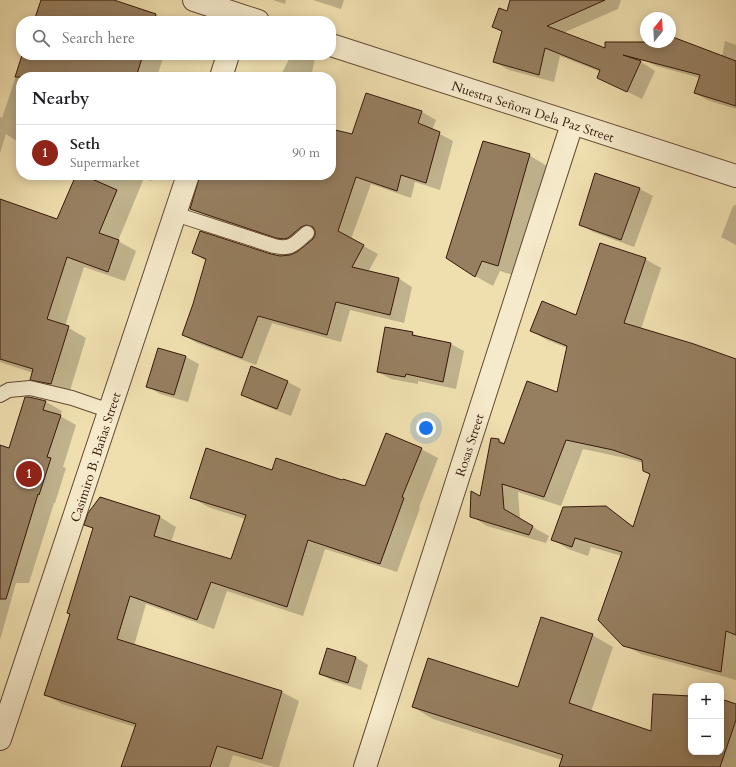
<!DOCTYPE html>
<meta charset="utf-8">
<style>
body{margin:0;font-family:Cardo,serif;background:#f2f2f2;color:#202124}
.controls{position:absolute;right:12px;bottom:12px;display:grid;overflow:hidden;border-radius:8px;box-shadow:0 2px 10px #0003}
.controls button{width:36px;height:36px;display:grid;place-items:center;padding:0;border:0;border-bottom:1px solid #e0e0e0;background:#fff;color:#202124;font:20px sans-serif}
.compass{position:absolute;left:640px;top:12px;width:36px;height:36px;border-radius:50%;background:#fff;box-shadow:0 2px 10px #0003;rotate:18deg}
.you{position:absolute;left:426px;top:428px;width:14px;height:14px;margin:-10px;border:3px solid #fff;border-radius:50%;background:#1a73e8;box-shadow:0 0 0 6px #1a73e833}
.badge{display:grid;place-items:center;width:26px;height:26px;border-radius:50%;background:#8f2418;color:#fff;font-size:13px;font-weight:700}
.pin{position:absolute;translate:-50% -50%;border:2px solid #fff;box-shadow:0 1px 4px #0006}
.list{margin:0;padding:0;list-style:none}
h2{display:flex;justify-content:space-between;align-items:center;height:52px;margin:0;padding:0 16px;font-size:17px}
h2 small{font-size:13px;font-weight:400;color:#757577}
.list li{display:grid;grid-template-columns:26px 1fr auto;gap:12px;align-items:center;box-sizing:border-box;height:56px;padding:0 16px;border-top:1px solid #e0e0e0}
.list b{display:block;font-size:15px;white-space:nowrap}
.list p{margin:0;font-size:13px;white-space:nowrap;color:#757577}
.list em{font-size:13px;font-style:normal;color:#757577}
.icon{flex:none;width:22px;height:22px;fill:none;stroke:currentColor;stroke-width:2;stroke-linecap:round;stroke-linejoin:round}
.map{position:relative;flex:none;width:736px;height:767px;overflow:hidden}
.search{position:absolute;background:#fff;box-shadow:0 2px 10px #0003;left:16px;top:16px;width:320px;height:44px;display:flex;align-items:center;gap:10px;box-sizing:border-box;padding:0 14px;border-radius:16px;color:#757577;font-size:15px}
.panel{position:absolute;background:#fff;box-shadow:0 2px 10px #0003;left:16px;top:72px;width:320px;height:108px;border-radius:16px}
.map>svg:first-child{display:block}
.shadow{fill:#0003}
.building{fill:#967f60;stroke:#35180a}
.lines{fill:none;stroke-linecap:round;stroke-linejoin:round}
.lane-casing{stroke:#644a33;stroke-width:16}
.street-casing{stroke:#644a33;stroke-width:24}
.lane{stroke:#f5eacb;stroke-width:14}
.street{stroke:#f5eacb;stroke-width:22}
.labels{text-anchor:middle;stroke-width:3;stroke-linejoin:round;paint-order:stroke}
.street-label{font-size:13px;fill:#35180a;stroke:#f5eacb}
</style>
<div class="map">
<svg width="736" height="767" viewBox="0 0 736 767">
<rect width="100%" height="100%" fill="#efdfaf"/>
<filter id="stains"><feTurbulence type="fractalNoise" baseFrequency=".005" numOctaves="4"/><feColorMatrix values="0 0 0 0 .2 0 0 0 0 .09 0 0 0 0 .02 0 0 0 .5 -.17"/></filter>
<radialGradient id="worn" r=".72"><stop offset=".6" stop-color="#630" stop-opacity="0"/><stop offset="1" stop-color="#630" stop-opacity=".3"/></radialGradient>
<!-- shadow -->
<g class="shadow">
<polygon points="42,0 108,0 156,15 167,21 35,21"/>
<polygon points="273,0 286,0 285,4"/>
<polygon points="313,0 344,0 341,9"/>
<polygon points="513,0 621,0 618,9 563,33 641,62 655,71 642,99 598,77 601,72 560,56 554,82 509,70 494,62 502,32 493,27 508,13"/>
<polygon points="670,38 722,57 725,41 736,45 736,109 707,100 695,93 700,78 656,66 645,60 649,42 670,42"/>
<polygon points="23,55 164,55 157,77 21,77 21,141 15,140 6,134 0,153 0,117 2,118"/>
<polygon points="291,55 311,55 315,58 311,77 280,77"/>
<polygon points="366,94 422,112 436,120 432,130 453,141 440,190 415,182 411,198 371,184 351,239 378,254 368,272 398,278 412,287 404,323 350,310 341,342 272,323 256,365 197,343 183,335 194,305 206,261 193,253 291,256 298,253 315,237 314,236 303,245 291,245 205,216 191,208 201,175 331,175 331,130 353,136"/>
<polygon points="529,155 547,166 516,276 500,271 493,286 475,276"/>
<polygon points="595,174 640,189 653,196 634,247 593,232 580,224"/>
<polygon points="77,175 154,175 152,181 144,178 118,241 136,251 125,281 84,267 65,326 86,338 69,394 49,389 31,379 33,373 0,362 0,200 57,220"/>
<polygon points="736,205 736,245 721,237 733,206"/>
<polygon points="645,259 661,268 641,329 736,360 736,680 641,654 624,645 622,556 591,547 588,556 568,549 552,539 604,507 634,526 651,475 644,471 643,463 630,459 583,449 561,506 518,492 520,520 549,536 546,543 487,526 471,516 481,498 499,440 505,443 558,393 567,348 547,340 531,331 577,317"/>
<polygon points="412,333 420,337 451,344 464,351 456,389 418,381 418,384 391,379 378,372"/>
<polygon points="158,349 186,357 199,364 188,402 160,394 147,386"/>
<polygon points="252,367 288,382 301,389 291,416 255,402 242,394"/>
<polygon points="29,398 46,402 62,411 60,416 76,425 63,467 66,468 55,503 54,503 29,583 16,583 0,640 0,446 10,449"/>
<polygon points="421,449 438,458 419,507 420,508 397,572 325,549 303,616 227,591 214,629 146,604 134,646 282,692 299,701 279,767 274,767 233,755 229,767 122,767 135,727 62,704 46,695 71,614 94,529 86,525 100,498 160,517 176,527 171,542 232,560 245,519 208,507 191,497 273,471 343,481 366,487"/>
<polygon points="592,635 613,647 591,712 652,733 691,697 691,752 721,752 721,700 736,705 736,767 560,767 562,760 433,719 413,707 519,688"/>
<polygon points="355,657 368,665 361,690 333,681 320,674"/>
</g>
<!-- building -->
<g class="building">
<polygon points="41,0 114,0 156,14 154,21 34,21"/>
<polygon points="510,0 605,0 547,26 605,48 605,42 670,42 670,36 736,61 736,106 694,93 700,75 623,55 641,61 627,92 597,78 600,70 545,48 539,75 493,62 502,31 492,27 499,8 507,11"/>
<polygon points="22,55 143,55 136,77 15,77"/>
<polygon points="366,93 422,111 418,123 440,132 426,183 401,175 397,191 356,177 338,231 364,245 352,267 399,278 390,315 336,302 327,335 258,316 242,358 182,335 193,304 206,259 192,253 200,231 271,254 280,256 290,255 297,252 313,239 315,235 315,231 313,227 306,225 301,227 288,238 284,239 276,238 190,209 200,175 331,175 331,129 352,134"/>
<polygon points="483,141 530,154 498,266 482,261 475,277 446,258"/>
<polygon points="595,173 640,188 621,240 579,225"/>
<polygon points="76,175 83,175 117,190 99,233 119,240 108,272 67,257 47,319 69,326 51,384 30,380 33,369 0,359 0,199 57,219"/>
<polygon points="600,243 646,258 624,323 694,344 736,359 736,635 726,631 721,672 623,646 598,620 622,552 575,538 572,547 551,540 563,507 606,506 633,527 650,474 643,471 642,460 613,450 566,440 544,497 502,484 504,509 533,526 529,535 470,517 471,491 480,496 491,438 499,439 499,442 504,444 527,381 557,392 567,346 530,331 542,301 576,315"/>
<polygon points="385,327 413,332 412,335 451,343 443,382 406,374 405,377 377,372"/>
<polygon points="158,348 186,356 174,395 146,387"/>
<polygon points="251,366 288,381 277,409 241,395"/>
<polygon points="25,397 29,397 46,401 43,410 61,415 47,457 51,458 39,495 38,494 6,599 0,599 0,445 9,448"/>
<polygon points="386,433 422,448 402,497 404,498 380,564 308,540 287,607 211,582 197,620 130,596 117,639 282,691 262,759 217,746 210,767 121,767 136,724 44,695 70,614 67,613 93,528 84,525 88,513 100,497 160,516 154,536 231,559 246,515 190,498 206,448 272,470 276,458 342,480 343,479 365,486"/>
<polygon points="541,617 593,634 569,703 651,731 653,694 691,696 691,752 721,752 721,699 736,704 736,720 720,767 559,767 563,755 412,707 428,658 518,687"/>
<polygon points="327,648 356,657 348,683 319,674"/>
</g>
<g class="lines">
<defs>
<g id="lane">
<path d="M175 214 274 246C292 250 294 244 307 233"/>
<polyline points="0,395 9,390 30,388 72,398 110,411"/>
</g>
<g id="street">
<polyline points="194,0 258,21"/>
<polyline points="331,45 736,176"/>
<polyline points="221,77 228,55"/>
<polyline points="0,739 188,175"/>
<polyline points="365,767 572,124"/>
</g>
</defs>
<!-- lane casing -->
<use href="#lane" class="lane-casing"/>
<!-- street casing -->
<use href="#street" class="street-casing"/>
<!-- lane -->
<use href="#lane" class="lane"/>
<!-- street -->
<use href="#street" class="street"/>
</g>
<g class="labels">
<!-- street labels -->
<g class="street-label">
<text transform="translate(533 111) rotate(18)" y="5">Nuestra Señora Dela Paz Street</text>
<text transform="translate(469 445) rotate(-72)" y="5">Rosas Street</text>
<text transform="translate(95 457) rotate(-72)" y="5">Casimiro B. Bañas Street</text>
</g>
</g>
<rect width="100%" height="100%" filter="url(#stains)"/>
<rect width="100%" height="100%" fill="url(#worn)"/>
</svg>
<div class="controls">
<button>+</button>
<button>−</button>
</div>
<svg class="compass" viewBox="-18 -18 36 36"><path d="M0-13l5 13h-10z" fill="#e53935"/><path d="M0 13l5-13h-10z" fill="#757577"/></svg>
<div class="you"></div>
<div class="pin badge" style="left:29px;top:474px">1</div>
<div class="search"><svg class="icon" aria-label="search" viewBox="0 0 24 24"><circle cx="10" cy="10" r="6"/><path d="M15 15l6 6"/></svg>Search here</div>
<section class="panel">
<h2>Nearby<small></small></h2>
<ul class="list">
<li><span class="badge">1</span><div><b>Seth</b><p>Supermarket</p></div><em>90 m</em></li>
</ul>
</section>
</div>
